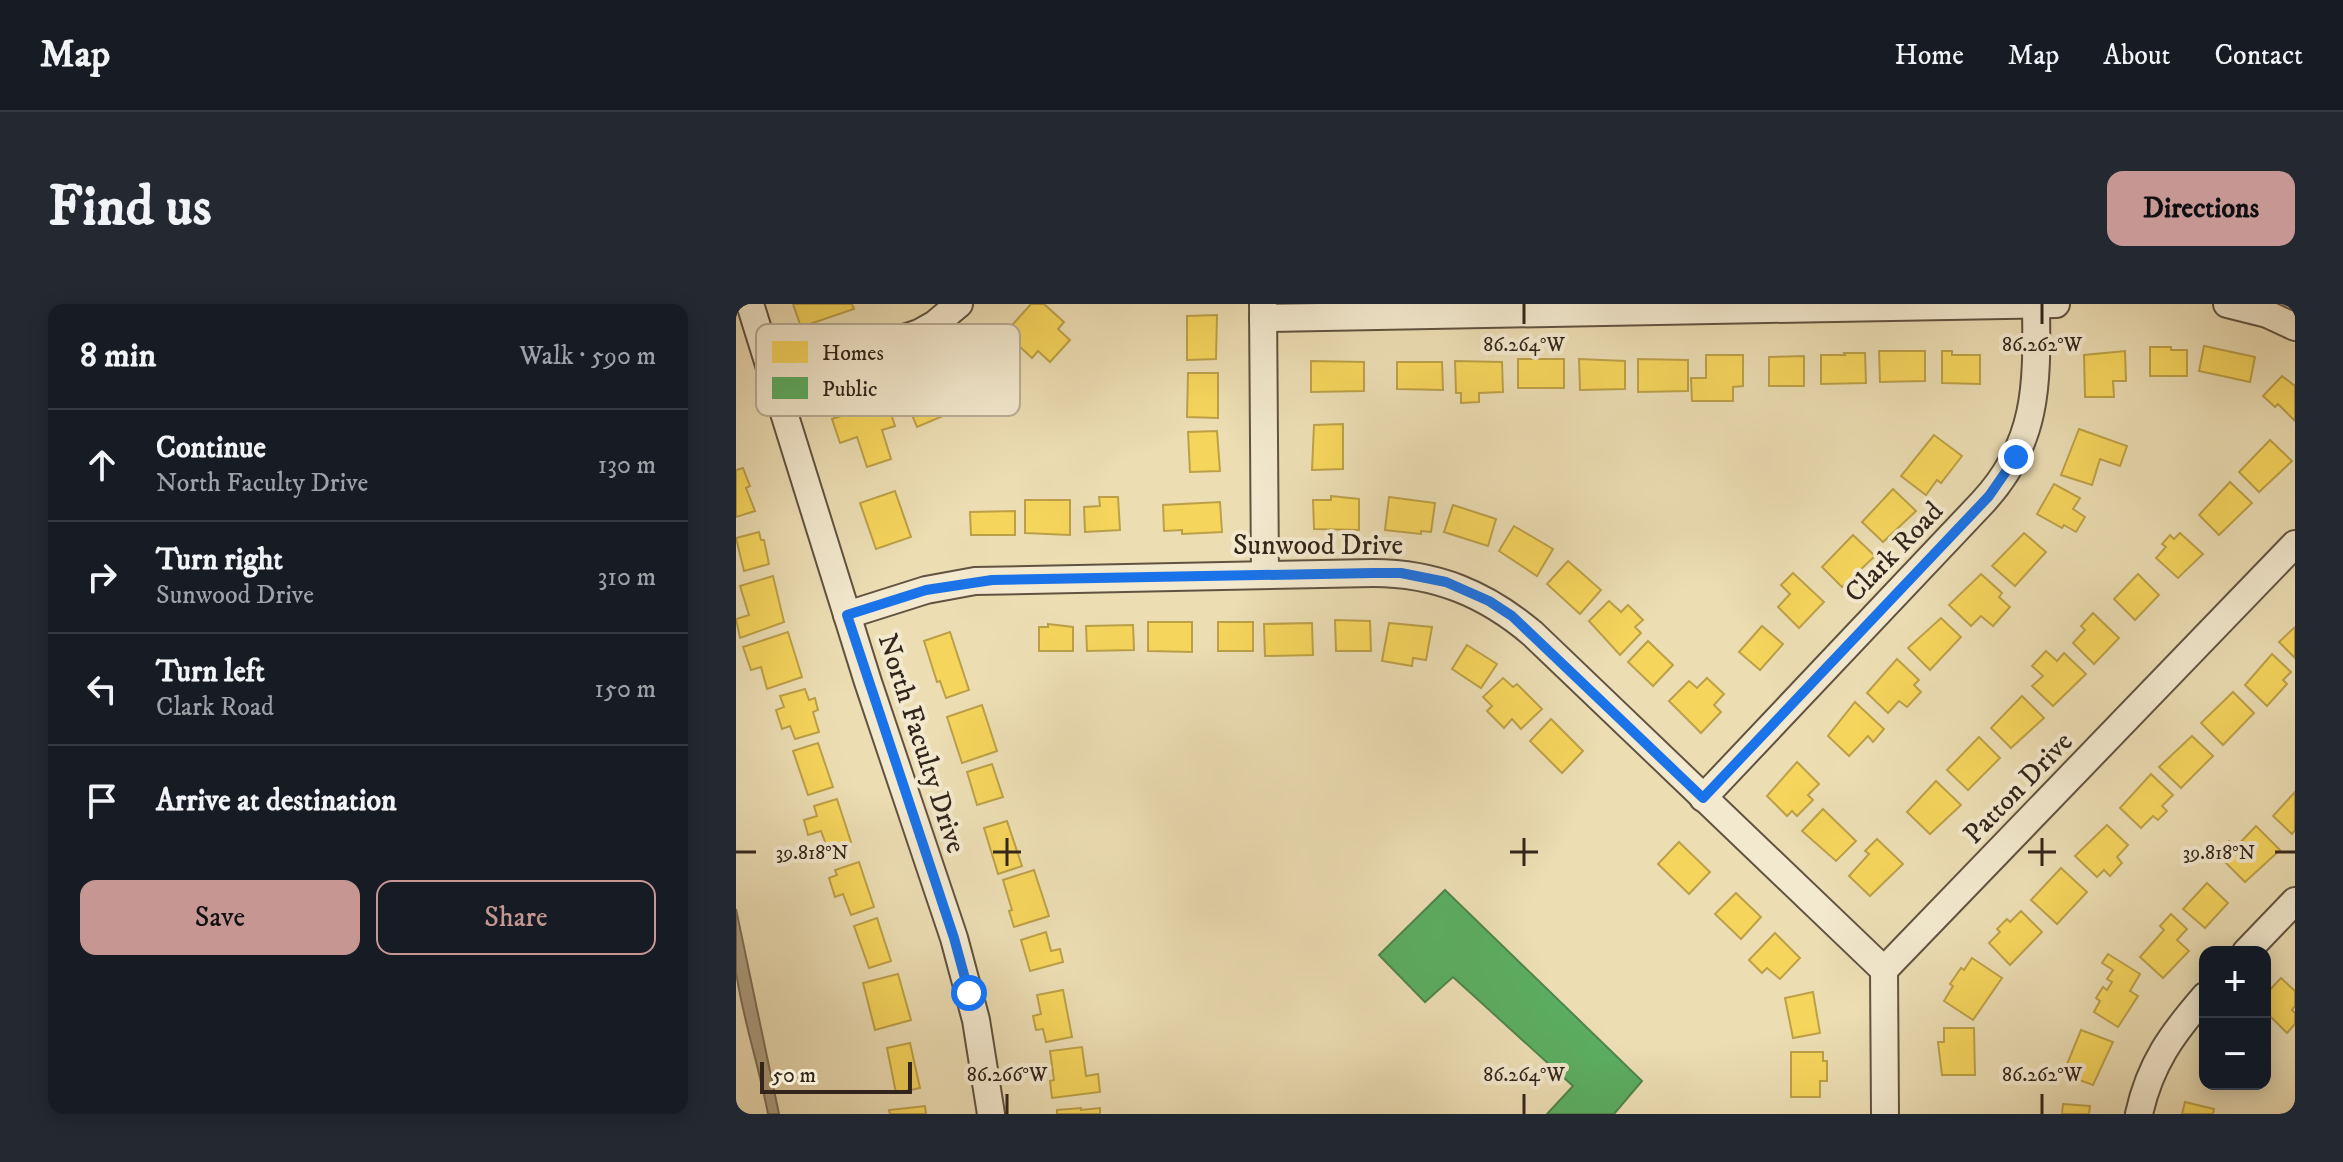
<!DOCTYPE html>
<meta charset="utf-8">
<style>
body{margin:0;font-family:"IM FELL DW Pica",serif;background:#242831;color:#f1f3f6}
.controls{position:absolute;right:24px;bottom:24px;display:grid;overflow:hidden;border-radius:16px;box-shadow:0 4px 20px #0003}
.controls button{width:72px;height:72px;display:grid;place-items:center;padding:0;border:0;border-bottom:2px solid #363941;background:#171b24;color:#f1f3f6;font:40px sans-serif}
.scale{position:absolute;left:24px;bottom:20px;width:152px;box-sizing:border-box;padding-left:8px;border:4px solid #33251b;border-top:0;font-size:22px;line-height:28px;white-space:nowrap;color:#33251b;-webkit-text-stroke:6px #f3e9ce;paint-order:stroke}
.stop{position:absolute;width:24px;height:24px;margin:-18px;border:6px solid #1a73e8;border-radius:50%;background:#fff}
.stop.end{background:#1a73e8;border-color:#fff;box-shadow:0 2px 8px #0008}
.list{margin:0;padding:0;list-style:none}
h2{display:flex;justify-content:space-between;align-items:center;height:104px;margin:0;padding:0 32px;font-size:34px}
h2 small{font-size:26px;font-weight:400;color:#9ea1a6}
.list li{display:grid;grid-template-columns:52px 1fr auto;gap:24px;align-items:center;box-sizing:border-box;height:112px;padding:0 32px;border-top:2px solid #363941}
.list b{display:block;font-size:30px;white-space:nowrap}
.list p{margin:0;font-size:26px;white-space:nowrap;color:#9ea1a6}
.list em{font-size:26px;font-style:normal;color:#9ea1a6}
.actions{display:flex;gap:16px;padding:24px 32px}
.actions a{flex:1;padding:18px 0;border:2px solid #c59692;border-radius:16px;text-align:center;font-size:28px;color:#c59692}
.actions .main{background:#c59692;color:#111}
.icon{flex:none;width:44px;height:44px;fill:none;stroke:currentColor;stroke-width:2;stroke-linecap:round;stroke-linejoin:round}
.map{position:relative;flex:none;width:1559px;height:810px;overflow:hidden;border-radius:16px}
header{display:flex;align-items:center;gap:48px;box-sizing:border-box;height:112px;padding:0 40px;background:#171b24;border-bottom:2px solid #363941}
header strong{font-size:38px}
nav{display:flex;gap:44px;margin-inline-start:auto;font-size:28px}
.intro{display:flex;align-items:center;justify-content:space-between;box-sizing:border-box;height:192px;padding:0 48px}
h1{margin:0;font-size:56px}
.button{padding:20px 36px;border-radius:16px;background:#c59692;color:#111;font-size:28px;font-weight:700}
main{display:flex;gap:48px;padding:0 48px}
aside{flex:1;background:#171b24;border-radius:16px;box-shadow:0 4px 20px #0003}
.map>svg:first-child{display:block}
.water{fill:#ad9e7f;stroke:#7c6e57;stroke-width:2}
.homes{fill:#f6d55c;stroke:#bca048;stroke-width:2}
.public{fill:#5aae61;stroke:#4e854c;stroke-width:2}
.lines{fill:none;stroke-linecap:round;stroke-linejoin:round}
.minor-casing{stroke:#615341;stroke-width:30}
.minor{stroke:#f3e9ce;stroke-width:26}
.route{stroke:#1a73e8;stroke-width:10}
.ticks{fill:none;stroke:#33251b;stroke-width:3}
.labels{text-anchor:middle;stroke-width:8;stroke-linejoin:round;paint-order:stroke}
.street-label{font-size:28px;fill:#33251b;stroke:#f3e9ce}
.key{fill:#f3e9ce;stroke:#b9ae98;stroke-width:2}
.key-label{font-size:22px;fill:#33251b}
.ticks-label{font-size:20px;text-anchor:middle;fill:#33251b;stroke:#f3e9ce;stroke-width:8;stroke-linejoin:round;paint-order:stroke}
</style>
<header>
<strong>Map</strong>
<nav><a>Home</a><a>Map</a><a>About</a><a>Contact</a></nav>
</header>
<div class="intro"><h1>Find us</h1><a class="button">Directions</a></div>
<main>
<aside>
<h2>8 min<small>Walk · 590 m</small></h2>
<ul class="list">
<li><svg class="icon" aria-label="ahead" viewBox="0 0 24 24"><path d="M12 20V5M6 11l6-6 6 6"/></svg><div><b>Continue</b><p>North Faculty Drive</p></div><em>130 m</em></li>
<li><svg class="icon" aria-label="right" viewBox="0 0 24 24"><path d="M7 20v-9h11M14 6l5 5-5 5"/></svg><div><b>Turn right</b><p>Sunwood Drive</p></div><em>310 m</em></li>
<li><svg class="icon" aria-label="left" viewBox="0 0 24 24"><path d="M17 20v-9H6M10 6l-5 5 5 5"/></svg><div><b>Turn left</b><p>Clark Road</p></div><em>150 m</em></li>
<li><svg class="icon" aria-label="arrive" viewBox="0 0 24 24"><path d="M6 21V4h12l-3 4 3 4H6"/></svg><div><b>Arrive at destination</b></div></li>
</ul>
<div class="actions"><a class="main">Save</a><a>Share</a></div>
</aside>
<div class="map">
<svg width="1559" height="810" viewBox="0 0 1559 810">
<rect width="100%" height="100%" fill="#ecddb3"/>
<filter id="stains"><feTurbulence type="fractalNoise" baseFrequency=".0025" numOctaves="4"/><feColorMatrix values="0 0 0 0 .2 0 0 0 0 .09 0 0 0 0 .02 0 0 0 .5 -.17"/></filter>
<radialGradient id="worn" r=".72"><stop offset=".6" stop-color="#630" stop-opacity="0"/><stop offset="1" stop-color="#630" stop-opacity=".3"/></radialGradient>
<!-- water -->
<path class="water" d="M0 605 43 810H32C23 762 7 716 0 668 0 648 0 626 0 605Z"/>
<!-- homes -->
<g class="homes">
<polygon points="57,0 116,0 118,5 65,23"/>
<polygon points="295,0 308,0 328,18 322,25 334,36 314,58 302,47 296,54 269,29"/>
<polygon points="481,11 480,55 451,56 451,12"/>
<polygon points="1468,42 1519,53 1514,78 1463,67"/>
<polygon points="1414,43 1435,43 1435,46 1451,46 1451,72 1414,72"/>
<polygon points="1143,47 1189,47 1189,77 1144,78"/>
<polygon points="1206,47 1216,47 1216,51 1244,51 1244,80 1206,79"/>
<polygon points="1389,47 1390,77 1377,77 1378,93 1349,93 1348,51"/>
<polygon points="1108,49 1129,49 1130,79 1085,80 1085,51 1109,51"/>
<polygon points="970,51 1007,51 1007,82 997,83 997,97 956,97 955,74 970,74"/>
<polygon points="1068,52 1068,82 1033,82 1033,53"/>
<rect x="782" y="55" width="46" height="29"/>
<polygon points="843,55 889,57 889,85 844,86"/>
<polygon points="902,55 952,56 952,87 902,88"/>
<polygon points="575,57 628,58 628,87 575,88"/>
<polygon points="719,57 766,58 767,88 743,89 743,98 725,99 725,89 720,89"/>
<polygon points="661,58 706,58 707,86 661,85"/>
<polygon points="452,69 482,69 482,114 451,113"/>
<polygon points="212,71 226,104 181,123 167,89"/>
<polygon points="1546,72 1559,82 1559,117 1542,100 1539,103 1527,92"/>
<polygon points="151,97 159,122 146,126 155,155 131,163 121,133 104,139 96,115"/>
<polygon points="607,120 607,165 576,166 578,121"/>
<polygon points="1343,125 1391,142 1384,162 1364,155 1356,181 1325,171"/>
<polygon points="481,127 484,167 454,168 452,128"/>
<polygon points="1198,131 1226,152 1205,179 1201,176 1190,191 1165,172"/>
<polygon points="1534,136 1556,157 1523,188 1503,168"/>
<polygon points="7,164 14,182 10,184 19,207 0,213 0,166"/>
<polygon points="1494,178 1516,199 1483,231 1463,211"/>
<polygon points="1318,180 1344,194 1337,205 1349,213 1340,228 1328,221 1326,224 1301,210"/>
<polygon points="1157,185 1180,207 1147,238 1126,218"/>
<polygon points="159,187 175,233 140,245 124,199"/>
<polygon points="595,192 623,195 623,226 578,225 577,196 595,196"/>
<polygon points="363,193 382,193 384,226 349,228 348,203 364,202"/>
<polygon points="653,193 699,199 695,228 685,227 685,230 649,226"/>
<polygon points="289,196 334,196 334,231 289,229"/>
<polygon points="484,198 486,228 446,230 446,226 428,227 427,201"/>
<polygon points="717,201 760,215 752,242 708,228"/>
<polygon points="279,207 279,231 235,231 234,208"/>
<polygon points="778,222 817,245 801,272 763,247"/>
<polygon points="23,228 25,236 28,236 33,260 8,267 0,234"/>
<polygon points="1288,229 1310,248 1279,282 1256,262"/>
<polygon points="1444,229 1467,250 1442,274 1420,254 1430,243 1426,240 1434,231 1438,235"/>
<polygon points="1117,231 1139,252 1106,283 1086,263"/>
<polygon points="832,257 865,286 844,310 811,280"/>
<polygon points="1057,269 1088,298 1063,324 1042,303 1054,290 1045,281"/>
<polygon points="1245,270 1266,289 1263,293 1274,303 1257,322 1245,312 1235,322 1213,301"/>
<polygon points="1402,270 1423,291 1399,316 1378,295"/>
<polygon points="37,272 48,318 4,334 0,315 13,311 4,282"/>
<polygon points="873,297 885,308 892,301 907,316 899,323 905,329 884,351 853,317"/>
<polygon points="1357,309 1383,334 1358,360 1337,339 1349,326 1345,322"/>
<polygon points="1205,314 1225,333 1194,366 1172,344"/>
<polygon points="599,316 634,317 635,347 600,347"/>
<polygon points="412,318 456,318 456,348 412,347"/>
<rect x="482" y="318" width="35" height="29"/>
<polygon points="576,319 577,351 529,352 528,320"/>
<polygon points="653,319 696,323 690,356 677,354 676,362 646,357"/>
<polygon points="312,320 337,323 337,347 303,347 303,323 312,323"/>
<polygon points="397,321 398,346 351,347 350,322"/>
<polygon points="1026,322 1047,340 1024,366 1003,348"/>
<polygon points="1559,323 1559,354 1543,338"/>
<polygon points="52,328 66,373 31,385 25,363 15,366 7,343"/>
<polygon points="214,328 233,386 210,394 204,377 201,378 188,337"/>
<polygon points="912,337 937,361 917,382 892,358"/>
<polygon points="731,341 761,360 745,384 716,365"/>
<polygon points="1310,347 1321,357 1328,349 1350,370 1317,402 1296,382 1307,372 1296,362"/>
<polygon points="1536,350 1555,368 1547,376 1551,380 1531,402 1509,381"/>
<polygon points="1161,355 1183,376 1178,381 1185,388 1171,403 1163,397 1152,409 1131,389"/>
<polygon points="767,374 777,383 781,380 806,405 785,425 776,415 768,424 751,407 756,402 747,393"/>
<polygon points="971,374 988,390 978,401 985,408 965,429 933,397 953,377 961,384"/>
<polygon points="69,385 73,396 79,394 82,406 77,408 83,428 59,435 54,422 46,425 40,406 48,403 44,392"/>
<polygon points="1497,388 1518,409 1487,441 1465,419"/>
<polygon points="1286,392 1308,414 1275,444 1255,424"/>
<polygon points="1119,398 1148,425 1137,438 1132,432 1113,452 1092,432"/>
<polygon points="246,401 261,447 226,459 211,413"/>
<polygon points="815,415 847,447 826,469 794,437"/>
<polygon points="1456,432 1477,452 1445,484 1423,463"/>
<polygon points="1243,433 1264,454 1232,486 1211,466"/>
<polygon points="82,439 97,483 72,491 57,447"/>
<polygon points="1061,458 1083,480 1072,491 1077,496 1061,512 1056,507 1051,512 1031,492"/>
<polygon points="256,460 267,493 241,501 231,468"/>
<polygon points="1415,470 1437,491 1426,502 1431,507 1422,516 1417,512 1405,524 1384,504"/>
<polygon points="1200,477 1225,501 1194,530 1171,508"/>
<polygon points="1559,488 1559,526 1556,530 1537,512"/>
<polygon points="101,495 115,538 92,546 85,527 72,531 68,516 81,512 78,502"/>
<polygon points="1087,505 1120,537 1100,557 1066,527"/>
<polygon points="271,517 286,562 262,570 248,524"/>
<polygon points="1371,521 1392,541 1381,553 1386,559 1374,572 1368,566 1361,573 1339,552"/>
<polygon points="1520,522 1544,546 1509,578 1487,556 1490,554 1483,547 1493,537 1500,543"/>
<polygon points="1141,535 1167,560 1134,592 1113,572 1133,550 1129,547"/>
<polygon points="943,538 974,568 953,590 922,560"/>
<polygon points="123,558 138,603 115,611 107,590 99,593 93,574 101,571 99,566"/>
<polygon points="1325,564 1351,588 1321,620 1295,596"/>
<polygon points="298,566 313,612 278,623 273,607 276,606 267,576"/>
<polygon points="1471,579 1492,599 1469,624 1447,605"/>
<polygon points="1000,589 1025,613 1005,635 979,610"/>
<polygon points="1285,607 1306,628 1274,661 1253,639 1264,628 1261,625 1271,615 1274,618"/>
<polygon points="1435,610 1451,625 1441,636 1453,647 1427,674 1404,653 1428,626 1424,622"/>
<polygon points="141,614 155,657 133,664 118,622"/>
<polygon points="310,628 315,647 324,645 327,658 294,667 285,636"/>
<polygon points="1039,629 1064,654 1044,675 1031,664 1026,669 1013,656"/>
<polygon points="1372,650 1404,670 1394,687 1402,692 1382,723 1358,708 1364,697 1360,694 1367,683 1371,686 1376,678 1371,675 1377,666 1366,659"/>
<polygon points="1236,654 1266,674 1237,716 1208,697 1217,682 1214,680 1225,664 1228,666"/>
<polygon points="162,670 175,716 139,726 127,679"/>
<polygon points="1545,674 1559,687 1559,702 1556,706 1559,709 1559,720 1551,729 1529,707 1529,691"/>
<polygon points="327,686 336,733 310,738 307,725 300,726 297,712 305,710 301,691"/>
<polygon points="1077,688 1084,729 1057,734 1049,694"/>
<polygon points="1208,724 1238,724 1239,771 1206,771 1202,738 1208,738"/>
<polygon points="1345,726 1377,738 1357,781 1327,770"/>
<polygon points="174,739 184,784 160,789 151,744"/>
<polygon points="346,743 350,772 362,770 364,788 316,794 314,777 318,776 314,747"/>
<polygon points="1055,748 1087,748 1087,757 1091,757 1091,777 1084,777 1084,793 1055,793"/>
<polygon points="1449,798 1478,805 1477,810 1446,810"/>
<polygon points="1327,800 1354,802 1353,810 1326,810"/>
<polygon points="189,802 190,810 154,810 153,806"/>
<polygon points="345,804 345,806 364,804 364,810 321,810 321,806"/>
</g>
<!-- public -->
<polygon class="public" points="709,586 906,777 878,810 811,810 837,782 717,673 689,698 643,651"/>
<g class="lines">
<defs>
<g id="minor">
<polyline points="14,0 132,378 218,634 240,716 255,810"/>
<polyline points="527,0 529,271"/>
<polyline points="1491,0 1531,10 1559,23"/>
<polyline points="527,14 1320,0"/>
<polyline points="37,78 183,29 199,20 223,0"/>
<path d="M111 311 190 286 239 277 637 269C700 269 750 290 797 330L1148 666"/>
<path d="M967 494 1246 199C1303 138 1301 79 1300 0"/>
<polyline points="1510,648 1559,597"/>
<polyline points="1149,810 1148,666 1559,240"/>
<path d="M1403 810C1414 760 1436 730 1469 692"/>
</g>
</defs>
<!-- minor casing -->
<use href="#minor" class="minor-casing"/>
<!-- minor -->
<use href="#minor" class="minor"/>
</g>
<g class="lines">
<!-- route -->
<polyline class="route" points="233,689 218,634 111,311 190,286 256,276 637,269 665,269 710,278 753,297 776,312 967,494 1253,192 1280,153"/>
</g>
<!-- ticks -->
<path class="ticks" d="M788 0V20M1306 0V20M271 534V562M788 534V562M1306 534V562M0 548H20M257 548H285M774 548H802M1292 548H1320M1539 548H1559M271 790V810M788 790V810M1306 790V810"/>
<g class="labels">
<!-- street labels -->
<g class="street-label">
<text x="582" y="250">Sunwood Drive</text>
<text transform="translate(1157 247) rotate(-46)" y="10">Clark Road</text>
<text transform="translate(187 439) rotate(72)" y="10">North Faculty Drive</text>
<text transform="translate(1281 483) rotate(-46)" y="10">Patton Drive</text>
</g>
</g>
<!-- legend -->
<rect x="20" y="20" width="264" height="92" rx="12" class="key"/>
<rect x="36" y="37" width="36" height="22" fill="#f6d55c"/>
<rect x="36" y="73" width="36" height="22" fill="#5aae61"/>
<g class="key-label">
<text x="86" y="56">Homes</text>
<text x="86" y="92">Public</text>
</g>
<g class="ticks-label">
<text x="788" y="47">86.264°W</text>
<text x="1306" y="47">86.262°W</text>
<text x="76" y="555">39.818°N</text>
<text x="1483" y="555">39.818°N</text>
<text x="271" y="777">86.266°W</text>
<text x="788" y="777">86.264°W</text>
<text x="1306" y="777">86.262°W</text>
</g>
<rect width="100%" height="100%" filter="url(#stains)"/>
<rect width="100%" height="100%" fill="url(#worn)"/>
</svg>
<div class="controls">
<button>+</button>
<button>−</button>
</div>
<div class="scale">50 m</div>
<div class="stop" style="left:233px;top:689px"></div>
<div class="stop end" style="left:1280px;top:153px"></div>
</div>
</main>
